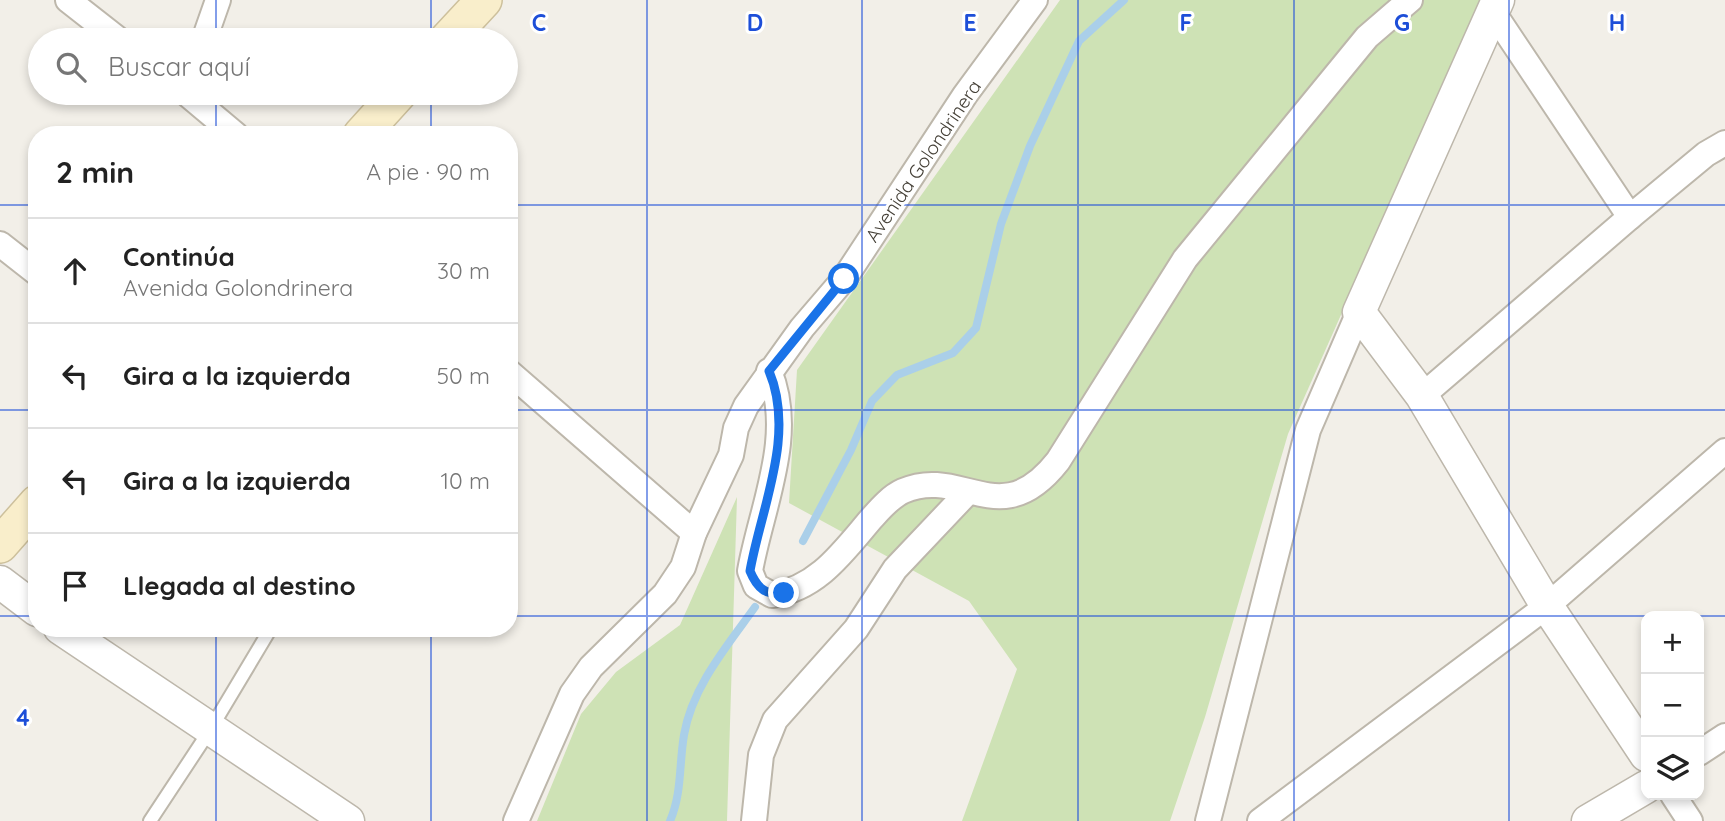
<!DOCTYPE html>
<html lang="es">
<meta charset="utf-8">
<style>
body{margin:0;font-family:Quicksand,sans-serif;background:#f2f2f2;color:#222}
.controls{position:absolute;right:21px;bottom:21px;display:grid;overflow:hidden;border-radius:14px;box-shadow:0 4px 10px #0003}
.controls button{width:63px;height:63px;display:grid;place-items:center;padding:0;border:0;border-bottom:2px solid #e0e0e0;background:#fff;color:#222;font:35px sans-serif}
.stop{position:absolute;width:21px;height:21px;margin:-16px;border:5px solid #1a73e8;border-radius:50%;background:#fff}
.stop.end{background:#1a73e8;border-color:#fff;box-shadow:0 2px 7px #0008}
.list{margin:0;padding:0;list-style:none}
h2{display:flex;justify-content:space-between;align-items:center;height:91px;margin:0;padding:0 28px;font-size:30px}
h2 small{font-size:23px;font-weight:400;color:#767676}
.list li{display:grid;grid-template-columns:46px 1fr auto;gap:21px;align-items:center;box-sizing:border-box;height:105px;padding:0 28px;border-top:2px solid #e0e0e0}
.list b{display:block;font-size:26px;white-space:nowrap}
.list p{margin:0;font-size:23px;white-space:nowrap;color:#767676}
.list em{font-size:23px;font-style:normal;color:#767676}
.icon{flex:none;width:38px;height:38px;fill:none;stroke:currentColor;stroke-width:2;stroke-linecap:round;stroke-linejoin:round}
.map{position:relative;flex:none;width:1725px;height:821px;overflow:hidden}
.search{position:absolute;background:#fff;box-shadow:0 4px 10px #0003;left:28px;top:28px;width:490px;height:77px;display:flex;align-items:center;gap:18px;box-sizing:border-box;padding:0 24px;border-radius:38px;color:#767676;font-size:26px}
.panel{position:absolute;background:#fff;box-shadow:0 4px 10px #0003;left:28px;top:126px;width:490px;height:511px;border-radius:28px}
.map>svg:first-child{display:block}
.green{fill:#cee2b5}
.lines{fill:none;stroke-linecap:round;stroke-linejoin:round}
.stream{stroke:#aacfe9;stroke-width:8}
.service-casing{stroke:#bdb7ab;stroke-width:16}
.minor-casing{stroke:#bdb7ab;stroke-width:28}
.tertiary-casing{stroke:#bdb7ab;stroke-width:35}
.secondary-casing{stroke:#cdc09c;stroke-width:38}
.service{stroke:#fff;stroke-width:12}
.minor{stroke:#fff;stroke-width:24}
.tertiary{stroke:#fff;stroke-width:32}
.secondary{stroke:#f9eecb;stroke-width:35}
.route{stroke:#1a73e8;stroke-width:9}
.grid{fill:none;stroke:#1d4ed8;stroke-width:2;stroke-opacity:0.55}
.labels{text-anchor:middle;stroke-width:6;stroke-linejoin:round;paint-order:stroke}
.street-label{font-size:19px;fill:#454037;stroke:#fff}
.grid-label{font-size:23px;text-anchor:middle;font-weight:bold;fill:#1d4ed8;stroke:#fff;stroke-width:6;stroke-linejoin:round;paint-order:stroke}
</style>
<div class="map">
<svg width="1725" height="821" viewBox="0 0 1725 821">
<rect width="100%" height="100%" fill="#f2efe8"/>
<!-- green -->
<g class="green">
<polygon points="1060,0 1481,0 1288,434 1205,717 1170,821 962,821 1017,669 969,601 789,503 797,370"/>
<polygon points="737,497 727,821 537,821 581,714 616,672 680,625"/>
</g>
<g class="lines">
<!-- stream -->
<g class="stream">
<polyline points="803,541 851,450 872,401 897,375 953,353 976,328 1001,224 1030,146 1079,41 1124,0"/>
<path d="M670 821C682 794 679 764 684 735 692 687 727 646 755 607"/>
</g>
<defs>
<polyline id="service" points="150,821 210,730 271,628"/>
<g id="minor">
<polyline points="68,0 119,40"/>
<polyline points="1493,12 1630,217"/>
<polyline points="204,40 218,0"/>
<polyline points="186,93 236,135"/>
<polyline points="0,244 37,273"/>
<path d="M769 371C796 435 761 508 750 571L756 586 772 595C817 589 843 552 871 519 880 509 890 497 903 491 962 465 1000 535 1058 461L1185 259 1367 37 1410 0"/>
<polyline points="509,372 694,533"/>
<polyline points="1422,396 1630,217 1706,154 1725,143"/>
<polyline points="1699,753 1725,736"/>
<polyline points="1673,795 1690,821"/>
<polyline points="516,821 572,694 591,667 665,594 683,567 694,533 731,455 736,428 746,406 802,328 844,279 965,95 1035,0"/>
<polyline points="754,821 761,755 775,720 856,629 895,569 967,493"/>
<polyline points="1208,821 1308,430 1359,312"/>
<polyline points="1260,821 1547,606 1725,451"/>
</g>
<g id="tertiary">
<polyline points="1498,0 1359,312 1422,396 1547,606 1646,755"/>
<polyline points="0,582 37,610"/>
<polyline points="60,628 348,821"/>
<polyline points="1588,821 1646,787"/>
</g>
<g id="secondary">
<polyline points="447,40 484,0"/>
<polyline points="361,135 399,93"/>
<polyline points="0,545 37,503"/>
</g>
</defs>
<!-- service casing -->
<use href="#service" class="service-casing"/>
<!-- minor casing -->
<use href="#minor" class="minor-casing"/>
<!-- tertiary casing -->
<use href="#tertiary" class="tertiary-casing"/>
<!-- secondary casing -->
<use href="#secondary" class="secondary-casing"/>
<!-- service -->
<use href="#service" class="service"/>
<!-- minor -->
<use href="#minor" class="minor"/>
<!-- tertiary -->
<use href="#tertiary" class="tertiary"/>
<!-- secondary -->
<use href="#secondary" class="secondary"/>
</g>
<g class="lines">
<!-- route -->
<path class="route" d="M784 593C766 596 757 588 750 571 761 508 796 435 769 371L844 279"/>
</g>
<!-- grid -->
<path class="grid" d="M216 0V40M431 0V40M647 0V821M862 0V821M1078 0V821M1294 0V821M1509 0V821M216 93V135M431 93V135M0 205H37M509 205H1725M0 410H37M509 410H1725M0 616H37M509 616H1725M216 628V821M431 628V821"/>
<g class="labels">
<!-- street labels -->
<g class="street-label">
<text transform="translate(923 161) rotate(-56)" y="7">Avenida Golondrinera</text>
</g>
</g>
<g class="grid-label">
<text x="539" y="31">C</text>
<text x="755" y="31">D</text>
<text x="970" y="31">E</text>
<text x="1186" y="31">F</text>
<text x="1402" y="31">G</text>
<text x="1617" y="31">H</text>
<text x="23" y="726">4</text>
</g>
</svg>
<div class="controls">
<button>+</button>
<button>−</button>
<button><svg class="icon" aria-label="layers" viewBox="0 0 24 24"><path d="M12 4l9 5-9 5-9-5zM3 14l9 5 9-5"/></svg></button>
</div>
<div class="stop" style="left:844px;top:279px"></div>
<div class="stop end" style="left:784px;top:593px"></div>
<div class="search"><svg class="icon" aria-label="search" viewBox="0 0 24 24"><circle cx="10" cy="10" r="6"/><path d="M15 15l6 6"/></svg>Buscar aquí</div>
<section class="panel">
<h2>2 min<small>A pie · 90 m</small></h2>
<ul class="list">
<li><svg class="icon" aria-label="ahead" viewBox="0 0 24 24"><path d="M12 20V5M6 11l6-6 6 6"/></svg><div><b>Continúa</b><p>Avenida Golondrinera</p></div><em>30 m</em></li>
<li><svg class="icon" aria-label="left" viewBox="0 0 24 24"><path d="M17 20v-9H6M10 6l-5 5 5 5"/></svg><div><b>Gira a la izquierda</b></div><em>50 m</em></li>
<li><svg class="icon" aria-label="left" viewBox="0 0 24 24"><path d="M17 20v-9H6M10 6l-5 5 5 5"/></svg><div><b>Gira a la izquierda</b></div><em>10 m</em></li>
<li><svg class="icon" aria-label="arrive" viewBox="0 0 24 24"><path d="M6 21V4h12l-3 4 3 4H6"/></svg><div><b>Llegada al destino</b></div></li>
</ul>
</section>
</div>
